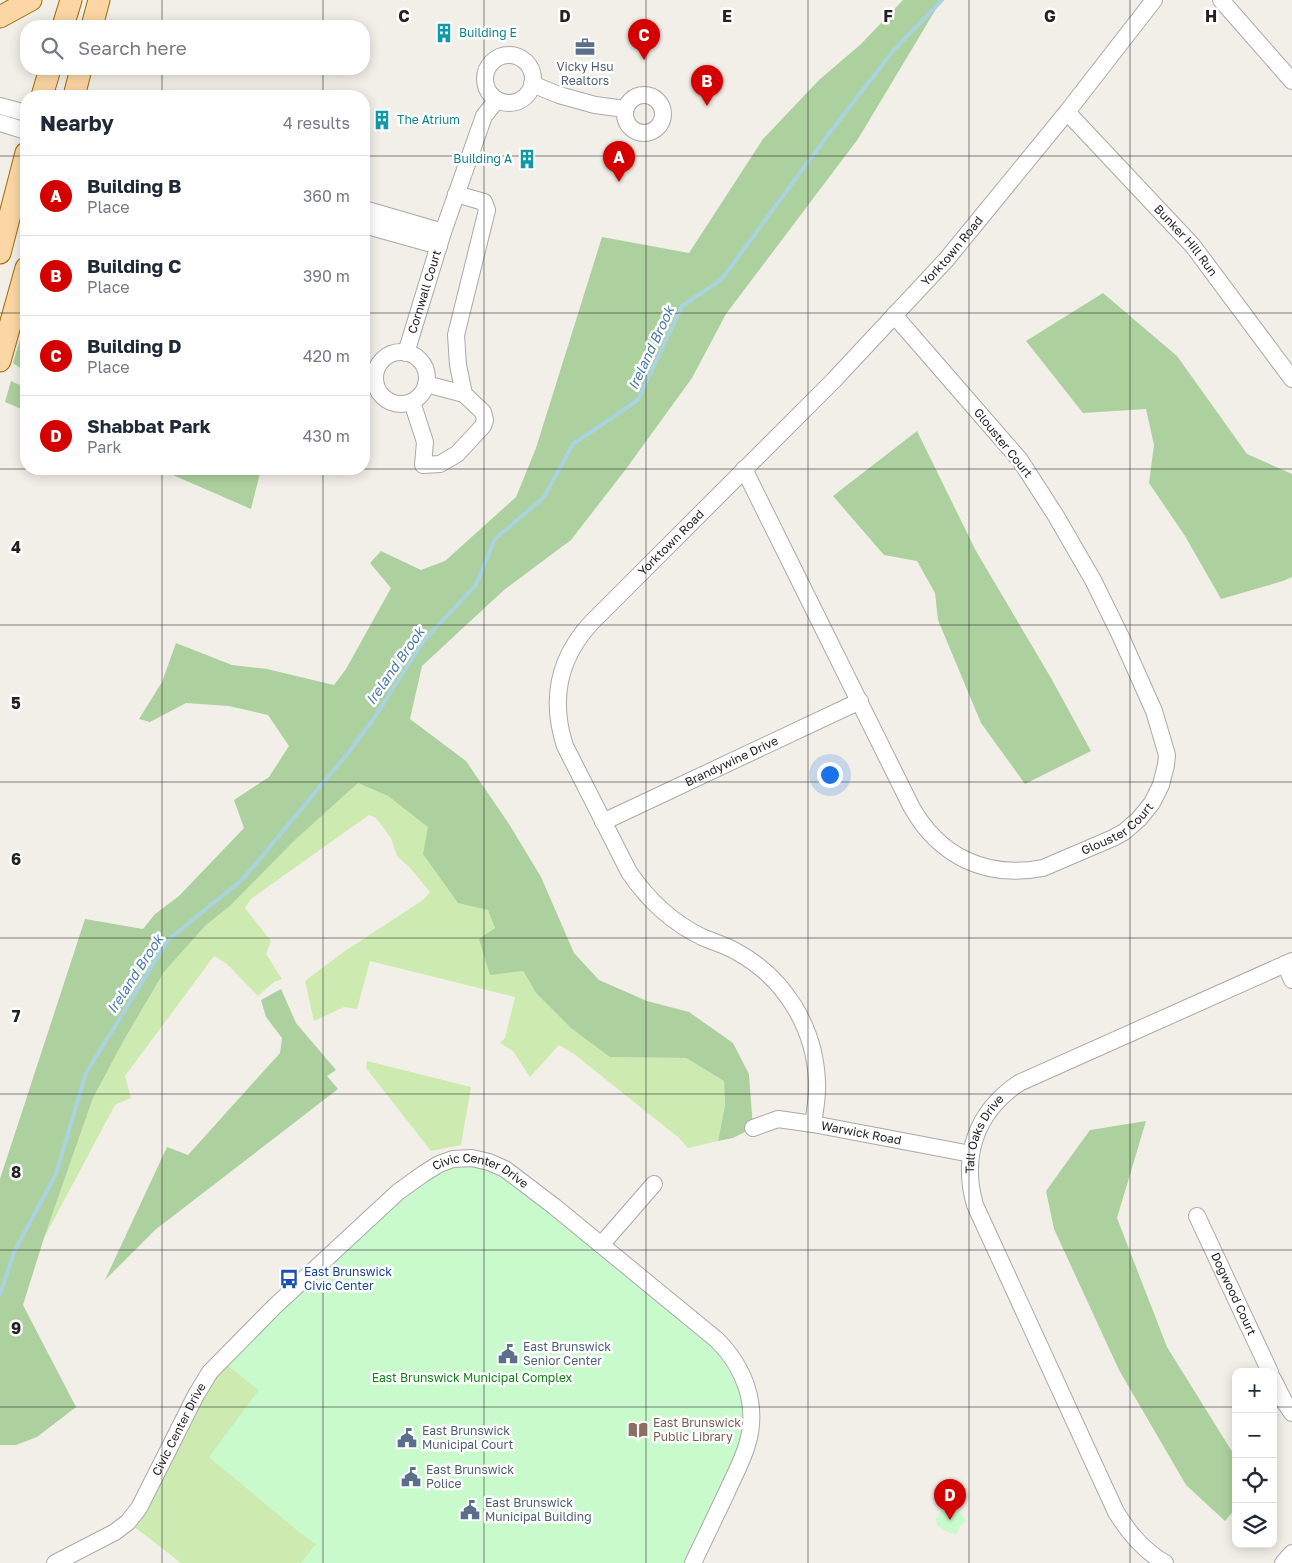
<!DOCTYPE html>
<meta charset="utf-8">
<style>
body{margin:0;font-family:"Golos Text",sans-serif;background:#f2f2f3;color:#1f2937}
.controls{position:absolute;right:15px;bottom:15px;display:grid;overflow:hidden;border-radius:10px;box-shadow:0 2px 12px #0003}
.controls button{width:45px;height:45px;display:grid;place-items:center;padding:0;border:0;border-bottom:1px solid #e0e1e3;background:#fff;color:#1f2937;font:25px sans-serif}
.you{position:absolute;left:829px;top:774px;width:18px;height:18px;margin:-12px;border:4px solid #fff;border-radius:50%;background:#1a73e8;box-shadow:0 0 0 8px #1a73e833}
.badge{display:grid;place-items:center;width:32px;height:32px;border-radius:50%;background:#d40000;color:#fff;font-size:16px;font-weight:700}
.pin{position:absolute;translate:-50% -41px;filter:drop-shadow(0 1px 2px #0008)}
.pin::after{content:'';position:absolute;top:26px;width:18px;height:15px;background:inherit;clip-path:polygon(0 0,100% 0,50% 100%)}
.list{margin:0;padding:0;list-style:none}
h2{display:flex;justify-content:space-between;align-items:center;height:65px;margin:0;padding:0 20px;font-size:21px}
h2 small{font-size:16px;font-weight:400;color:#747a83}
.list li{display:grid;grid-template-columns:32px 1fr auto;gap:15px;align-items:center;box-sizing:border-box;height:80px;padding:0 20px;border-top:1px solid #e0e1e3}
.list b{display:block;font-size:19px;white-space:nowrap}
.list p{margin:0;font-size:16px;white-space:nowrap;color:#747a83}
.list em{font-size:16px;font-style:normal;color:#747a83}
.icon{flex:none;width:28px;height:28px;fill:none;stroke:currentColor;stroke-width:2;stroke-linecap:round;stroke-linejoin:round}
.map{position:relative;flex:none;width:1292px;height:1563px;overflow:hidden}
.search{position:absolute;background:#fff;box-shadow:0 2px 12px #0003;left:20px;top:20px;width:350px;height:55px;display:flex;align-items:center;gap:12px;box-sizing:border-box;padding:0 18px;border-radius:20px;color:#747a83;font-size:19px}
.panel{position:absolute;background:#fff;box-shadow:0 2px 12px #0003;left:20px;top:90px;width:350px;height:385px;border-radius:20px}
.map>svg:first-child{display:block}
.grass{fill:#cdebb0}
.forest{fill:#add19e}
.park{fill:#c8facc}
.lines{fill:none;stroke-linecap:round;stroke-linejoin:round}
.stream{stroke:#aad3df;stroke-width:4}
.minor-casing{stroke:#a9a9a9;stroke-width:18}
.major-casing{stroke:#a06b00;stroke-width:23}
.minor{stroke:#fff;stroke-width:16}
.major{stroke:#fcd6a4;stroke-width:21}
.grid{fill:none;stroke:#222;stroke-width:1;stroke-opacity:0.55}
.labels{text-anchor:middle;stroke-width:5;stroke-linejoin:round;paint-order:stroke}
.culture-label{font-size:12px;fill:#0d838f;stroke:#fff;text-anchor:start}
.service-label{font-size:12px;fill:#4e5e75;stroke:#fff;text-anchor:start}
.street-label{font-size:12px;fill:#222;stroke:#fff}
.transit-label{font-size:12px;fill:#164399;stroke:#fff;text-anchor:start}
.park-label{font-size:12px;fill:#0c8416;stroke:#fff}
.education-label{font-size:12px;fill:#785e54;stroke:#fff;text-anchor:start}
.water-label{font-size:14px;font-style:italic;fill:#4a7aab;stroke:#fff}
.grid-label{font-size:16px;text-anchor:middle;font-weight:bold;fill:#222;stroke:#fff;stroke-width:5;stroke-linejoin:round;paint-order:stroke}
</style>
<div class="map">
<svg width="1292" height="1563" viewBox="0 0 1292 1563">
<rect width="100%" height="100%" fill="#f2efe9"/>
<!-- grass -->
<g class="grass">
<polygon points="358,783 388,796 429,827 488,910 496,928 536,993 610,1057 686,1058 724,1081 725,1105 718,1141 688,1148 679,1138 574,1054 559,1045 530,1077 513,1051 500,1043 505,1038 515,997 370,961 357,1009 344,1007 314,1021 305,981 342,953 423,900 430,892 411,869 397,856 391,838 376,818 369,815 251,899 245,908 271,941 266,954 282,979 274,982 258,996 227,964 214,956 125,1076 131,1098 115,1105 44,1238 93,1098 124,1040 164,972 206,925 230,906 294,841"/>
<polygon points="367,1061 471,1087 461,1145 431,1151 366,1068"/>
<polygon points="221,1360 259,1390 298,1531 317,1544 301,1563 181,1563 128,1522"/>
</g>
<!-- forest -->
<g class="forest">
<polygon points="903,0 944,0 939,4 858,139 726,314 692,378 626,469 571,540 504,590 422,666 410,719 466,761 509,824 541,877 574,953 599,980 647,1001 689,1012 733,1043 749,1074 753,1128 733,1138 718,1141 725,1105 724,1081 686,1058 610,1057 571,1028 536,993 523,971 490,975 479,939 495,928 488,910 458,903 423,854 428,827 388,796 358,783 294,841 230,906 206,925 164,972 124,1040 93,1098 44,1238 23,1305 76,1407 37,1437 16,1445 0,1445 0,1179 85,919 143,929 155,914 179,896 244,828 234,800 269,777 289,746 268,715 229,706 186,703 150,722 139,719 162,682 176,643 232,665 267,669 334,685 346,669 391,588 370,563 381,551 421,570 445,561 516,497 536,448 602,237 689,253 763,139 819,80 861,44"/>
<polygon points="1103,293 1177,356 1247,454 1292,474 1292,577 1283,581 1221,599 1185,536 1149,483 1154,445 1146,409 1083,413 1026,341"/>
<polygon points="26,319 26,367 23,370 13,363"/>
<polygon points="11,381 26,388 26,411 5,402"/>
<polygon points="917,431 976,551 1051,678 1091,751 1025,784 981,723 938,620 935,593 917,561 884,555 833,496"/>
<polygon points="159,469 261,469 251,509"/>
<polygon points="281,989 296,1023 336,1070 327,1076 338,1089 155,1230 105,1280 167,1147 188,1155 280,1053 282,1038 266,1017 261,1000"/>
<polygon points="1146,1121 1117,1218 1167,1347 1236,1458 1236,1508 1225,1521 1186,1485 1119,1370 1054,1229 1046,1191 1090,1130"/>
</g>
<!-- park -->
<g class="park">
<polygon points="489,1162 717,1340 751,1415 693,1563 301,1563 316,1544 298,1531 209,1457 259,1390 221,1360 439,1164"/>
<path d="M954 1508 958 1509 966 1521 961 1525 957 1534C949 1534 943 1529 937 1525L936 1519 942 1510Z"/>
</g>
<g class="lines">
<!-- stream -->
<polyline class="stream" points="0,1295 14,1252 56,1174 86,1073 168,940 243,879 348,753 372,721 425,639 476,585 495,539 544,497 573,444 638,400 682,306 721,280 831,131 893,51 942,0"/>
<defs>
<g id="minor">
<polyline points="1221,0 1292,81"/>
<circle cx="509" cy="79" r="24"/>
<polyline points="532,84 559,95 595,105 625,109"/>
<circle cx="644" cy="114" r="19"/>
<polyline points="0,106 26,113"/>
<path id="s1" d="M1067 112 1193 246 1292 379"/>
<polyline points="0,123 26,131"/>
<polyline points="364,209 443,232"/>
<polyline points="364,225 439,246"/>
<circle cx="401" cy="378" r="26"/>
<path id="s2" d="M406 353 443 232 484 116 497 100"/>
<polyline points="426,384 464,394"/>
<polyline points="412,402 425,442 423,465 440,464 457,454 483,426 485,420 483,412 464,394 458,365 456,335 487,210 484,202 456,194"/>
<path id="s3" d="M744 469 911 806C939 857 987 879 1043 868L1113 838 1124 832 1139 819 1152 803 1161 785 1166 765 1167 755 1154 711 1121 637 1093 580 1056 516 1020 460 894 315"/>
<path id="s4" d="M603 822 860 701"/>
<polyline points="1285,964 1292,980"/>
<path id="s5" d="M813 1124C815 1110 818 1096 817 1082 815 1028 785 978 737 952 726 945 713 942 702 937 671 922 648 900 629 872L565 746C550 700 558 659 591 623L834 380 946 260 1067 112 1154 0"/>
<path id="s6" d="M753 1128 778 1119 813 1124 971 1154"/>
<path id="s7" d="M1197 1216 1270 1372"/>
<polyline points="601,1245 654,1184"/>
<polyline points="1273,1379 1284,1401 1292,1413"/>
<path id="s8" d="M55 1563 115 1532 128 1522 139 1508 196 1395 210 1372 274 1307 398 1192 423 1174 439 1164 453 1159 472 1158 489 1162 505 1169 555 1207 717 1340C745 1368 759 1406 747 1445 742 1462 733 1478 726 1494 715 1517 704 1540 693 1563"/>
<path id="s9" d="M1165 1563C1143 1550 1129 1533 1116 1512L975 1205C961 1156 976 1112 1019 1083L1292 961"/>
<polyline points="1283,1563 1292,1553"/>
</g>
<g id="major">
<polyline points="0,17 31,0"/>
<polyline points="63,26 71,0"/>
<polyline points="92,26 99,0"/>
<polyline points="42,96 50,69"/>
<polyline points="74,96 81,69"/>
<polyline points="0,253 26,153"/>
<polyline points="0,361 26,268"/>
</g>
</defs>
<!-- minor casing -->
<use href="#minor" class="minor-casing"/>
<!-- major casing -->
<use href="#major" class="major-casing"/>
<!-- minor -->
<use href="#minor" class="minor"/>
<!-- major -->
<use href="#major" class="major"/>
</g>
<!-- grid -->
<path class="grid" d="M162 0V26M323 0V26M484 0V1563M646 0V1563M808 0V1563M969 0V1563M1130 0V1563M162 69V96M323 69V96M0 156H26M364 156H1292M0 313H26M364 313H1292M0 469H1292M162 469V1563M323 469V1563M0 625H1292M0 782H1292M0 938H1292M0 1094H1292M0 1250H1292M0 1407H1236M1273 1407H1292"/>
<!-- icons -->
<defs>
<symbol id="building-bare" viewBox="-9 -9 18 18"><path d="M-4-6H4V6H1V3H-1V6H-4ZM-2.5-4.3h1.7v1.8h-1.7ZM.8-4.3h1.7v1.8H.8ZM-2.5-1h1.7V.8h-1.7ZM.8-1h1.7V.8H.8Z" fill="#0f9aa8" stroke="#fff" stroke-width="2.5" paint-order="stroke"/></symbol>
<symbol id="office-bare" viewBox="-9 -9 18 18"><path d="M-6-3h4V-5.5h4V-3h4V5H-6ZM-1-4.5V-3h2v-1.5ZM-6 0V1H6V0Z" fill="#5c6f8a" stroke="#fff" stroke-width="2.5" paint-order="stroke"/></symbol>
<symbol id="bus-bare" viewBox="-9 -9 18 18"><path d="M-5-6H5V4H4V6H2V4H-2V6H-4V4H-5ZM-3.5-4V0h7V-4ZM-3.5 1.2v1.5H-2V1.2ZM2 1.2v1.5H3.5V1.2Z" fill="#1a4fb4" stroke="#fff" stroke-width="2.5" paint-order="stroke"/></symbol>
<symbol id="civic-bare" viewBox="-9 -9 18 18"><path d="M-.6-6.5H3V-4.5H.6V-3L4-1V1h2V6H-6V1h2V-1L-.6-3ZM-1.2 2.5V6h2.4V2.5Z" fill="#5c6f8a" stroke="#fff" stroke-width="2.5" paint-order="stroke"/></symbol>
<symbol id="library-bare" viewBox="-9 -9 18 18"><path d="M-6-4Q-3-5.5-.7-3.5V5Q-3 3-6 4ZM6-4Q3-5.5 .7-3.5V5Q3 3 6 4Z" fill="#8d6e63" stroke="#fff" stroke-width="2.5" paint-order="stroke"/></symbol>
</defs>
<g fill-rule="evenodd">
<use href="#building-bare" x="430" y="19" width="28" height="28"/>
<use href="#office-bare" x="571" y="33" width="28" height="28"/>
<use href="#building-bare" x="368" y="106" width="28" height="28"/>
<use href="#building-bare" x="513" y="145" width="28" height="28"/>
<use href="#bus-bare" x="275" y="1265" width="28" height="28"/>
<use href="#civic-bare" x="494" y="1340" width="28" height="28"/>
<use href="#library-bare" x="624" y="1416" width="28" height="28"/>
<use href="#civic-bare" x="393" y="1424" width="28" height="28"/>
<use href="#civic-bare" x="397" y="1463" width="28" height="28"/>
<use href="#civic-bare" x="456" y="1496" width="28" height="28"/>
</g>
<g class="labels">
<!-- culture labels -->
<g class="culture-label">
<text x="459" y="37">Building E</text>
<text x="397" y="124">The Atrium</text>
<text x="512" y="163" text-anchor="end">Building A</text>
</g>
<!-- service labels -->
<g class="service-label">
<text x="585" y="71" text-anchor="middle">Vicky Hsu<tspan x="585" dy="14">Realtors</tspan></text>
<text x="523" y="1351">East Brunswick<tspan x="523" dy="14">Senior Center</tspan></text>
<text x="422" y="1435">East Brunswick<tspan x="422" dy="14">Municipal Court</tspan></text>
<text x="426" y="1474">East Brunswick<tspan x="426" dy="14">Police</tspan></text>
<text x="485" y="1507">East Brunswick<tspan x="485" dy="14">Municipal Building</tspan></text>
</g>
<!-- street labels -->
<g class="street-label">
<text dy="4" stroke="none"><textPath href="#s1" startOffset="175">Bunker Hill Run</textPath></text>
<text dy="4" stroke="none"><textPath href="#s5" startOffset="1131">Yorktown Road</textPath></text>
<text dy="4" stroke="none"><textPath href="#s2" startOffset="64">Cornwall Court</textPath></text>
<text transform="translate(1003 443) rotate(51)" y="4">Glouster Court</text>
<text dy="4" stroke="none"><textPath href="#s5" startOffset="726">Yorktown Road</textPath></text>
<text dy="4" stroke="none"><textPath href="#s4" startOffset="142">Brandywine Drive</textPath></text>
<text dy="4" stroke="none"><textPath href="#s3" startOffset="618">Glouster Court</textPath></text>
<text dy="4" stroke="none"><textPath href="#s6" startOffset="111">Warwick Road</textPath></text>
<text dy="4" stroke="none"><textPath href="#s9" startOffset="484">Tall Oaks Drive</textPath></text>
<text dy="4" stroke="none"><textPath href="#s8" startOffset="610">Civic Center Drive</textPath></text>
<text dy="4" stroke="none"><textPath href="#s7" startOffset="86">Dogwood Court</textPath></text>
<text dy="4" stroke="none"><textPath href="#s8" startOffset="190">Civic Center Drive</textPath></text>
</g>
<!-- transit labels -->
<g class="transit-label">
<text x="304" y="1276">East Brunswick<tspan x="304" dy="14">Civic Center</tspan></text>
</g>
<!-- park labels -->
<g class="park-label">
<text x="472" y="1382">East Brunswick Municipal Complex</text>
</g>
<!-- education labels -->
<g class="education-label">
<text x="653" y="1427">East Brunswick<tspan x="653" dy="14">Public Library</tspan></text>
</g>
<!-- water labels -->
<g class="water-label">
<text transform="translate(651 348) rotate(-65)" y="5">Ireland Brook</text>
<text transform="translate(395 666) rotate(-55)" y="5">Ireland Brook</text>
<text transform="translate(135 974) rotate(-57)" y="5">Ireland Brook</text>
</g>
</g>
<g class="grid-label">
<text x="404" y="22">C</text>
<text x="565" y="22">D</text>
<text x="727" y="22">E</text>
<text x="888" y="22">F</text>
<text x="1050" y="22">G</text>
<text x="1211" y="22">H</text>
<text x="16" y="553">4</text>
<text x="16" y="709">5</text>
<text x="16" y="865">6</text>
<text x="16" y="1022">7</text>
<text x="16" y="1178">8</text>
<text x="16" y="1334">9</text>
</g>
</svg>
<div class="controls">
<button>+</button>
<button>−</button>
<button><svg class="icon" aria-label="locate" viewBox="0 0 24 24"><circle cx="12" cy="12" r="6"/><path d="M12 2v4M12 18v4M2 12h4M18 12h4"/></svg></button>
<button><svg class="icon" aria-label="layers" viewBox="0 0 24 24"><path d="M12 4l9 5-9 5-9-5zM3 14l9 5 9-5"/></svg></button>
</div>
<div class="you"></div>
<div class="pin badge" style="left:619px;top:182px">A</div>
<div class="pin badge" style="left:707px;top:106px">B</div>
<div class="pin badge" style="left:644px;top:60px">C</div>
<div class="pin badge" style="left:950px;top:1520px">D</div>
<div class="search"><svg class="icon" aria-label="search" viewBox="0 0 24 24"><circle cx="10" cy="10" r="6"/><path d="M15 15l6 6"/></svg>Search here</div>
<section class="panel">
<h2>Nearby<small>4 results</small></h2>
<ul class="list">
<li><span class="badge">A</span><div><b>Building B</b><p>Place</p></div><em>360 m</em></li>
<li><span class="badge">B</span><div><b>Building C</b><p>Place</p></div><em>390 m</em></li>
<li><span class="badge">C</span><div><b>Building D</b><p>Place</p></div><em>420 m</em></li>
<li><span class="badge">D</span><div><b>Shabbat Park</b><p>Park</p></div><em>430 m</em></li>
</ul>
</section>
</div>
